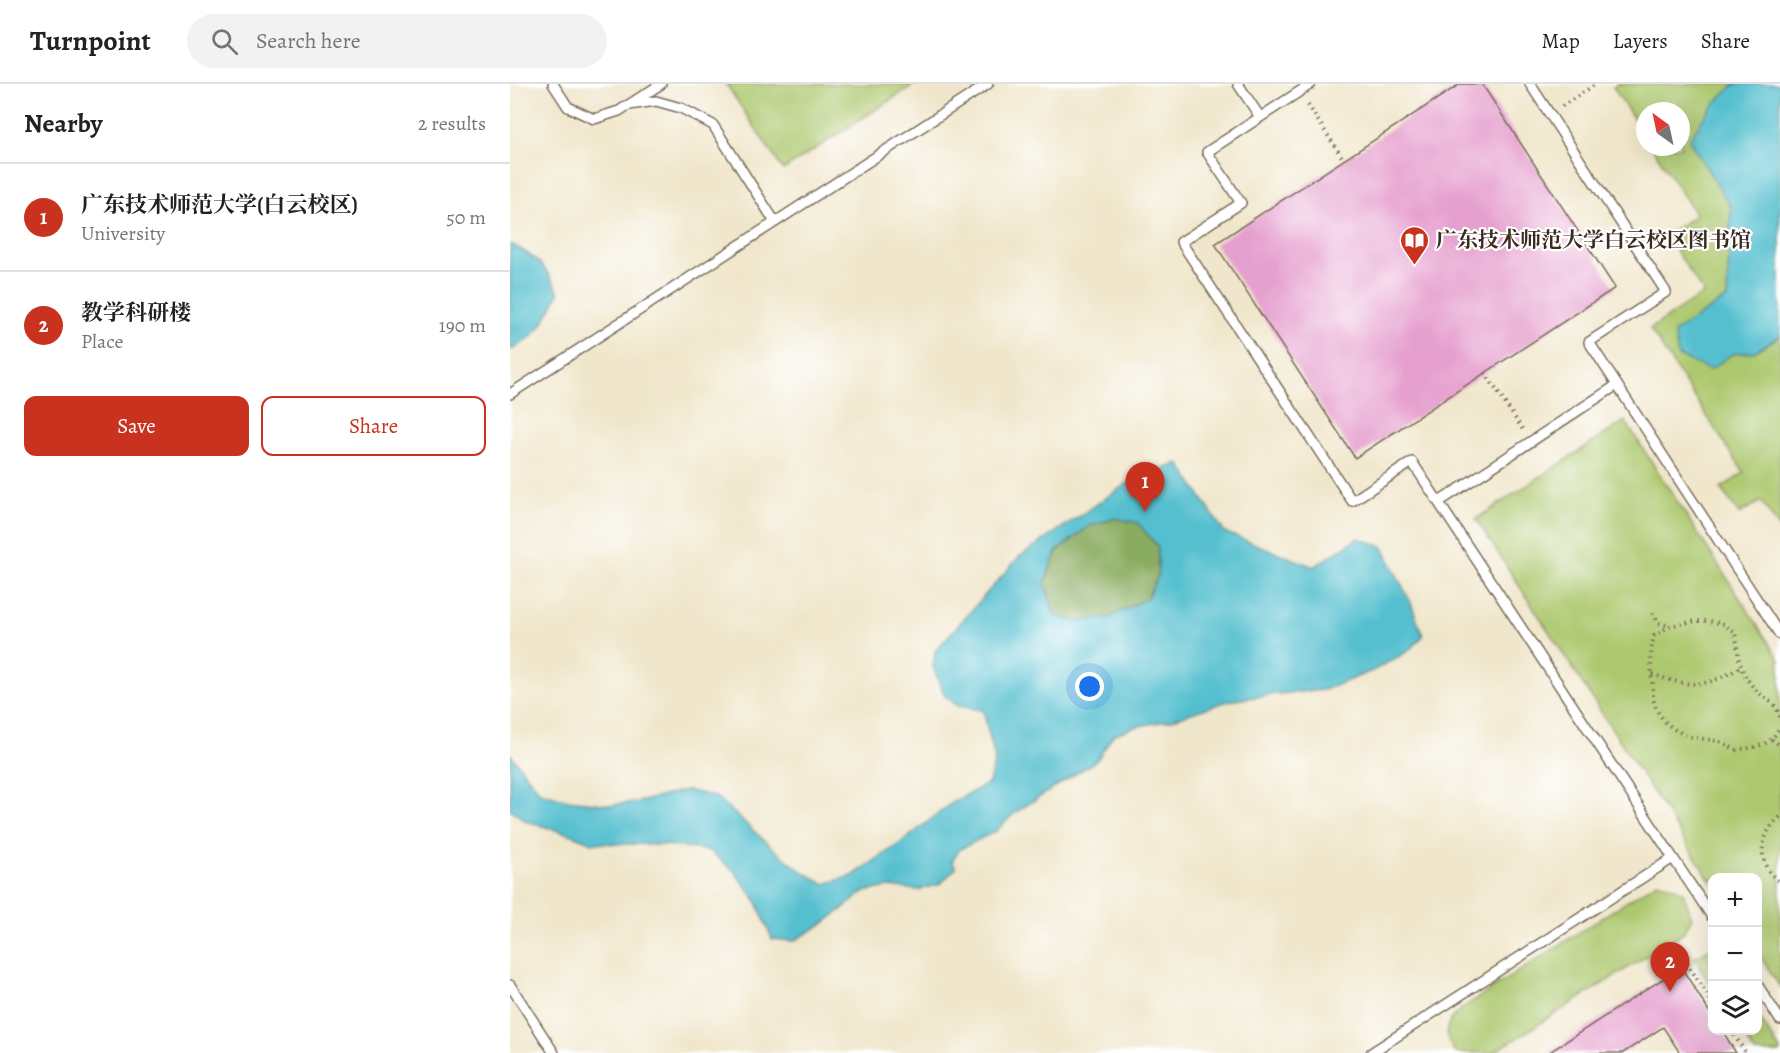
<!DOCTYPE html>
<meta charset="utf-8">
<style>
body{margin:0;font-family:Alegreya,"Noto Serif SC",serif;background:#f2f2f2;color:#222}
.controls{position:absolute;right:18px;bottom:18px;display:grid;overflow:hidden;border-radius:12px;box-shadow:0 6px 24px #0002}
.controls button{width:54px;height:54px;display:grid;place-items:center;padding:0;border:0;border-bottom:2px solid #e0e0e0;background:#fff;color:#222;font:30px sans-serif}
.compass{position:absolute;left:1126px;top:18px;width:54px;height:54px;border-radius:50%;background:#fff;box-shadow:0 6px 24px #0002;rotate:327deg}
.you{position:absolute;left:580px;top:603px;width:21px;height:21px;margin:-15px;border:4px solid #fff;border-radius:50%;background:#1a73e8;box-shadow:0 0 0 9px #1a73e833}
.badge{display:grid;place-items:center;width:39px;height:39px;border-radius:50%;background:#c8321e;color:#fff;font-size:20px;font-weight:700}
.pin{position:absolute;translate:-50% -50px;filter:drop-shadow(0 2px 3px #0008)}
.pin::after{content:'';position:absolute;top:32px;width:21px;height:18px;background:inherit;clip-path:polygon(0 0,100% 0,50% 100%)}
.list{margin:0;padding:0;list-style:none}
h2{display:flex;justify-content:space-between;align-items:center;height:78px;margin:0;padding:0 24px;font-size:26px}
h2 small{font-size:20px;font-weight:400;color:#767676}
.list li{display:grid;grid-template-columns:39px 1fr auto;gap:18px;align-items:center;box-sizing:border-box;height:108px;padding:0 24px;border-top:2px solid #e0e0e0}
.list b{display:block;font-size:22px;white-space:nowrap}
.list p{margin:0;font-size:20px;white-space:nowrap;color:#767676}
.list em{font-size:20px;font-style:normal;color:#767676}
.actions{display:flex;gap:12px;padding:18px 24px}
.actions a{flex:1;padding:14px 0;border:2px solid #c8321e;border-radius:12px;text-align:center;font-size:21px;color:#c8321e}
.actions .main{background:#c8321e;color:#fff}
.icon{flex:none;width:33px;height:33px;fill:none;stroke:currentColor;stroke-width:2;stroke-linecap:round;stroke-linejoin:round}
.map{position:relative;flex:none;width:1270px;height:969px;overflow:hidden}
header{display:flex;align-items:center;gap:36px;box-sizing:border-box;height:84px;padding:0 30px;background:#fff;border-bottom:2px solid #e0e0e0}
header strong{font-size:28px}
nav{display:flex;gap:33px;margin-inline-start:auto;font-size:21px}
.search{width:420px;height:54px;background:#f2f2f2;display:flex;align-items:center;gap:15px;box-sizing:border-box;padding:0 21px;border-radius:33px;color:#767676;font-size:22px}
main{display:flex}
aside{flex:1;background:#fff}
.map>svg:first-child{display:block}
.green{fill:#adc86e;stroke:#747946;stroke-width:1.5}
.forest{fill:#8aac61;stroke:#626b40;stroke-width:1.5}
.water{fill:#54bfcf;stroke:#487476;stroke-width:1.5;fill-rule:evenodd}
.building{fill:#e6a0cf}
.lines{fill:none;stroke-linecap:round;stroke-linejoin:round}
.service-casing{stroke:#7a6c5b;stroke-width:12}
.path{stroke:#7a6c5b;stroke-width:4;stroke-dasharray:1.5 4.5;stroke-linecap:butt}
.service{stroke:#fff;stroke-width:9}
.labels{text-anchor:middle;stroke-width:4.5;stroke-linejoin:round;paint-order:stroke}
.poi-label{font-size:21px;font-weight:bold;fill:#3b2a1e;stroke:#fff;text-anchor:start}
</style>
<header>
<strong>Turnpoint</strong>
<div class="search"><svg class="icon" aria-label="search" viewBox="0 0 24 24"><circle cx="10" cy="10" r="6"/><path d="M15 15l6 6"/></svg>Search here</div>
<nav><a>Map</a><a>Layers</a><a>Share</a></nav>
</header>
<main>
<aside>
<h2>Nearby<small>2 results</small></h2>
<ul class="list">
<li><span class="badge">1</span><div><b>广东技术师范大学(白云校区)</b><p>University</p></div><em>50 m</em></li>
<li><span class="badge">2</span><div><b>教学科研楼</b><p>Place</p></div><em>190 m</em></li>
</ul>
<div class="actions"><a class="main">Save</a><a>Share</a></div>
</aside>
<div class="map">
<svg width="1270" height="969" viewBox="0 0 1270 969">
<rect width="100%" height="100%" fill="#fff"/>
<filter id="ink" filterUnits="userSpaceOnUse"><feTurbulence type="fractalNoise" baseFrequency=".0167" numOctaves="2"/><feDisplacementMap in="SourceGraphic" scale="12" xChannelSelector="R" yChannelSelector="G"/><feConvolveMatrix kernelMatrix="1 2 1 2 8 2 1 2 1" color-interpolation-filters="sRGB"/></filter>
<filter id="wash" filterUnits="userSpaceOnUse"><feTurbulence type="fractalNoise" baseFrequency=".008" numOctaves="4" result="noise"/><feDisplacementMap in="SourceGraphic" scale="24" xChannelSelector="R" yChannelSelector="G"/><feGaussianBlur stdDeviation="1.35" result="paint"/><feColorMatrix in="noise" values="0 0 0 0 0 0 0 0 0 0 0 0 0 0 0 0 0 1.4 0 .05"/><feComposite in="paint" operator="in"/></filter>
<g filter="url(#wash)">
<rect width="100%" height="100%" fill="#f0e6cb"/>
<!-- green -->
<g class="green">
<polygon points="216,0 405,0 273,86"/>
<path d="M1108 0H1226C1206 15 1193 36 1179 56L1222 123 1217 214 1200 286 1222 270 1244 268 1270 252V445L1251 417 1229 430 1211 404 1234 389 1140 245 1194 209 1156 151 1186 131 1142 63H1171V27H1135V52L1103 3Z"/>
<polygon points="1115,337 1270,576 1270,903 1248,869 1248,794 1202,794 1202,799 966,435"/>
<path d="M1147 798 1159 801 1173 808 1182 834 1173 849 983 969H945C932 948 934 940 952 924Z"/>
<polygon points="1202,863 1202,903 1184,874"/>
<polygon points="1248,931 1270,966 1270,969 1245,969 1231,947 1248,946"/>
</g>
<!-- forest -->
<polygon class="forest" points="606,434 628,439 648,463 648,492 637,514 601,533 566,538 544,531 535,498 547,468 579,442"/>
<!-- water -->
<g class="water">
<path d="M1226 0H1270V252L1244 268 1222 270 1200 286 1168 272 1164 248 1217 214 1221 123 1179 56C1192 35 1206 14 1226 0Z"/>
<path d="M0 160C27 173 36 182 49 209 36 235 28 254 0 266Z"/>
<path d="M669 379 714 448 804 483 848 454 872 462 901 519 913 552 897 568 862 587 814 606 766 610 718 617 660 636 624 643 603 651 587 676 506 728 486 747 450 765 442 777 446 784 430 800 409 806 379 803 354 808 316 838 284 857 262 855 246 816 225 788 200 767 156 761 82 759 63 751 16 737 0 725V670L30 708 58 716 102 721 133 717 176 706 206 713 265 766 290 786 314 800 342 792 396 755 443 718 479 699 485 675 473 626 448 622 435 612 423 583 425 567 509 473 618 399ZM606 434 628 439 648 463V492L637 514 601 533 566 538 544 531 535 498 546 468 579 442Z"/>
</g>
<g id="blocks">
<!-- building -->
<g class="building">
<polygon points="950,0 972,0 1105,204 845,374 705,160"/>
<polygon points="1171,883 1202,932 1202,946 1212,946 1226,969 1170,969 1153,943 1113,969 1038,969"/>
</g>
</g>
</g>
<g filter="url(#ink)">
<use href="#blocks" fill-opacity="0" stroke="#7a6c5b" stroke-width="1.5"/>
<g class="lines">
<defs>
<g id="service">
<polyline points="43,0 58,23 84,35 109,27 151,0"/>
<polyline points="728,0 750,33"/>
<polyline points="801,0 697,68 731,119 671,158 842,417 902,378 1202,833"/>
<polyline points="1020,0 1156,208 1079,258 1270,551"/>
<polyline points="119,21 146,17 171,24 203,41 265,138"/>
<polyline points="0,310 478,0"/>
<polyline points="929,418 1107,301"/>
<polyline points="0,901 44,969"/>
<polyline points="1248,902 1270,936"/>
<polyline points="861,969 1163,774"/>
</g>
</defs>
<!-- service casing -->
<use href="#service" class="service-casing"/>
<!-- path -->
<g class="path">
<polyline points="798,21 834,76"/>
<polyline points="1052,22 1086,0"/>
<polyline points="975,289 1013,346"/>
<polyline points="1143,529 1148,539 1160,542"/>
<path d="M1142 590C1180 604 1195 604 1231 583"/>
<path d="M1270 633C1266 617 1255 616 1245 605 1227 585 1229 572 1225 548L1214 540 1199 537H1186L1160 542 1144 552C1140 567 1141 579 1142 594 1143 602 1142 613 1145 621 1150 637 1166 649 1182 653 1201 657 1208 654 1225 666 1246 663 1261 663 1270 642"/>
<polyline points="1262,655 1270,662"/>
<path d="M1270 733C1248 751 1246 782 1270 798"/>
<polyline points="1177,879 1202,918"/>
<polyline points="1221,946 1236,969"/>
</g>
<!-- service -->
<use href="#service" class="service"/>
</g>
</g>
<!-- icons -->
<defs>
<symbol id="library-pin" viewBox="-11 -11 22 30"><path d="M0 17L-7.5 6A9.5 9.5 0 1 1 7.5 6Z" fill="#c8321e" stroke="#fff"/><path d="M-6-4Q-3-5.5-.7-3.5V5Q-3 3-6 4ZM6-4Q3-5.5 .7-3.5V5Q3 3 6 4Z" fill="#fff"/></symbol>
</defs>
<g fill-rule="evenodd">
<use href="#library-pin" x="888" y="140" width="33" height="45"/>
</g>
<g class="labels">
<!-- poi labels -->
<g class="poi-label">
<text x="926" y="163">广东技术师范大学白云校区图书馆</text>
</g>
</g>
</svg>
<div class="controls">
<button>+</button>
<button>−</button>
<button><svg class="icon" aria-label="layers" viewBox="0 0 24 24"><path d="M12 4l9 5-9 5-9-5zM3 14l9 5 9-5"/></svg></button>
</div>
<svg class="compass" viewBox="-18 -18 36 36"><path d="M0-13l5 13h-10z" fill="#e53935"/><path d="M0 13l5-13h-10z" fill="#767676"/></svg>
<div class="you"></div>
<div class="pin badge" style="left:635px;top:428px">1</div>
<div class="pin badge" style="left:1160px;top:908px">2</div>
</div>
</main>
